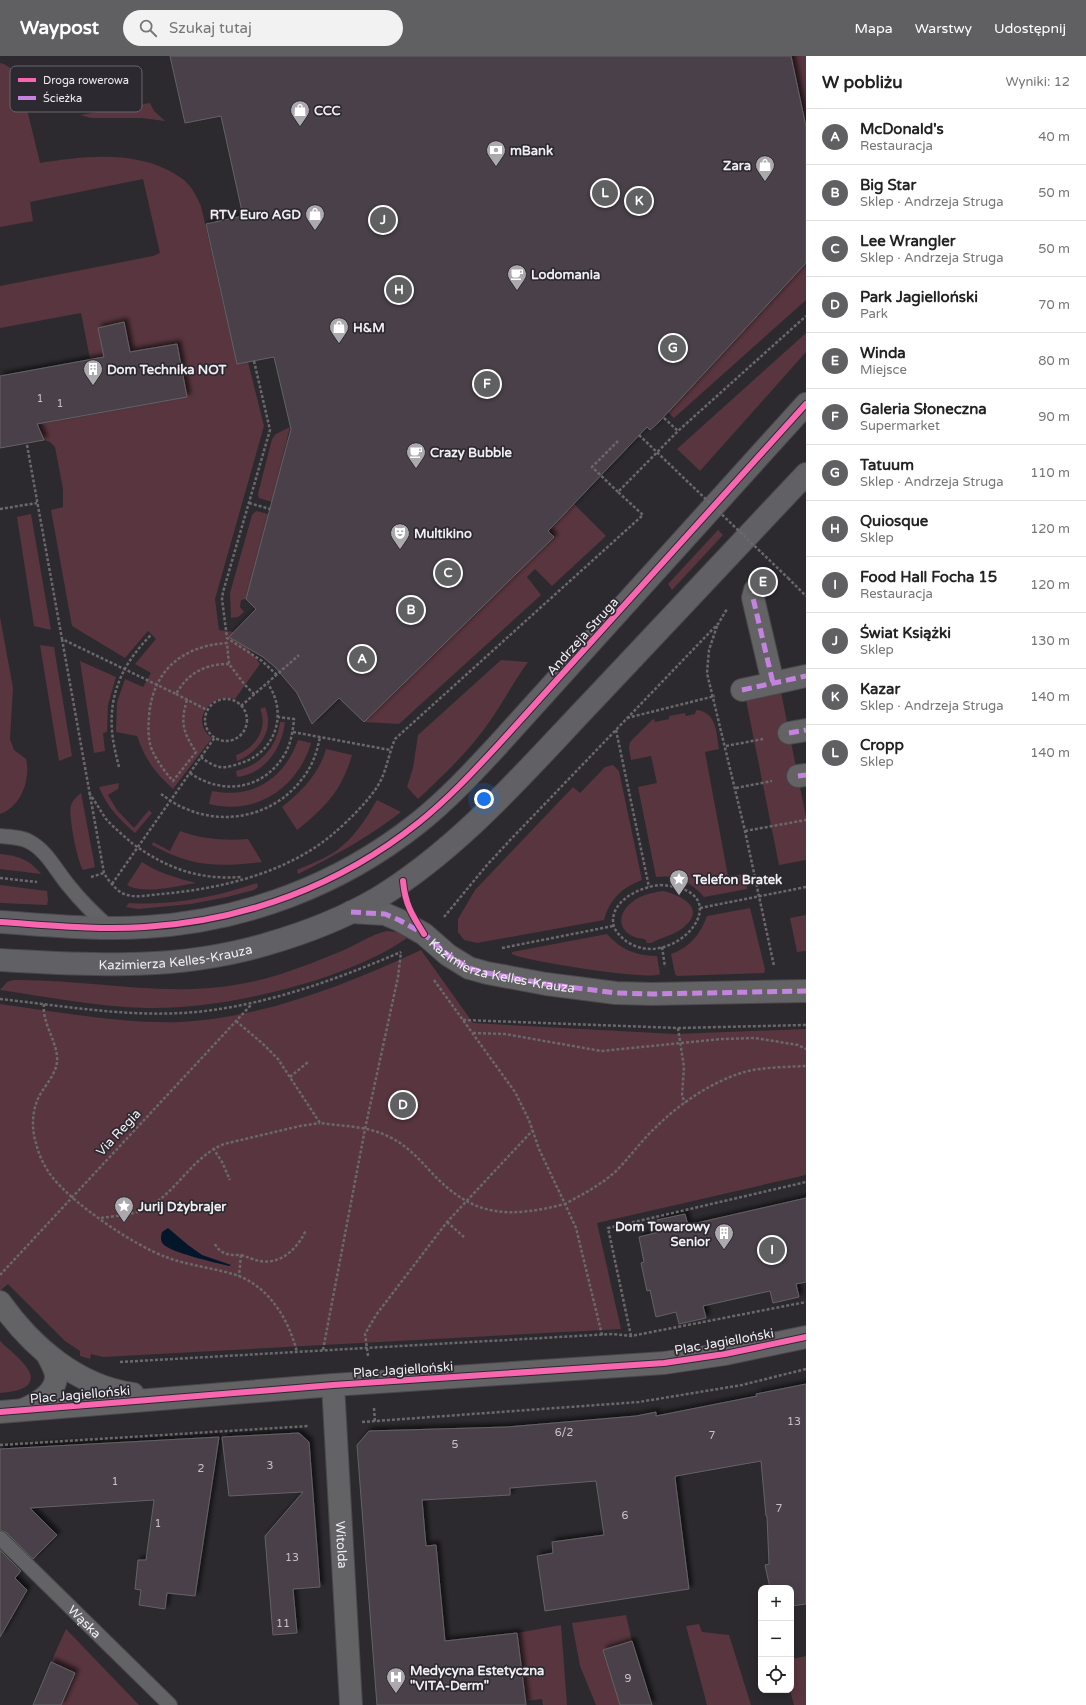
<!DOCTYPE html>
<html lang="pl">
<meta charset="utf-8">
<style>
body{margin:0;font-family:"Varela Round",sans-serif;background:#f2f2f2;color:#222}
.controls{position:absolute;right:12px;bottom:12px;display:grid;overflow:hidden;border-radius:8px;box-shadow:0 2px 10px #0003}
.controls button{width:36px;height:36px;display:grid;place-items:center;padding:0;border:0;border-bottom:1px solid #e0e0e0;background:#fff;color:#222;font:20px sans-serif}
.you{position:absolute;left:484px;top:743px;width:14px;height:14px;margin:-10px;border:3px solid #fff;border-radius:50%;background:#1a73e8;box-shadow:0 0 0 6px #1a73e833}
.badge{display:grid;place-items:center;width:26px;height:26px;border-radius:50%;background:#605f61;color:#fff;font-size:13px;font-weight:700}
.pin{position:absolute;translate:-50% -50%;border:2px solid #fff;box-shadow:0 1px 4px #0006}
.list{margin:0;padding:0;list-style:none}
h2{display:flex;justify-content:space-between;align-items:center;height:52px;margin:0;padding:0 16px;font-size:17px}
h2 small{font-size:13px;font-weight:400;color:#767676}
.list li{display:grid;grid-template-columns:26px 1fr auto;gap:12px;align-items:center;box-sizing:border-box;height:56px;padding:0 16px;border-top:1px solid #e0e0e0}
.list b{display:block;font-size:15px;white-space:nowrap}
.list p{margin:0;font-size:13px;white-space:nowrap;color:#767676}
.list em{font-size:13px;font-style:normal;color:#767676}
.icon{flex:none;width:22px;height:22px;fill:none;stroke:currentColor;stroke-width:2;stroke-linecap:round;stroke-linejoin:round}
.map{position:relative;flex:none;width:806px;height:1649px;overflow:hidden}
header{display:flex;align-items:center;gap:24px;box-sizing:border-box;height:56px;padding:0 20px;background:#605f61;color:#fff}
header strong{font-size:19px}
nav{display:flex;gap:22px;margin-inline-start:auto;font-size:14px}
.search{width:280px;height:36px;background:#f2f2f2;display:flex;align-items:center;gap:10px;box-sizing:border-box;padding:0 14px;border-radius:22px;color:#767676;font-size:15px}
main{display:flex}
aside{flex:1;background:#fff}
.map>svg:first-child{display:block}
.green{fill:#58353f}
.water{fill:#04162a}
.building{fill:#494048;stroke:#646265;filter:url(#shadow)}
.lines{fill:none;stroke-linecap:round;stroke-linejoin:round}
.lane-casing{stroke:#49484b;stroke-width:16}
.street-casing{stroke:#49484b;stroke-width:24}
.secondary-casing{stroke:#49484b;stroke-width:24}
.path{stroke:#6a686b;stroke-width:2.5;stroke-dasharray:3 2;stroke-linecap:butt}
.lane{stroke:#636265;stroke-width:14}
.street{stroke:#636265;stroke-width:22}
.secondary{stroke:#616065;stroke-width:22}
.path-bridge{stroke:#6a686b;stroke-width:2.5;stroke-dasharray:3 2;stroke-linecap:butt}
.quiet{stroke:#c483df;stroke-width:5;stroke-dasharray:10 5;stroke-linecap:butt}
.cycleway-casing{stroke:#2c2930;stroke-width:8}
.cycleway{stroke:#f766af;stroke-width:6}
.labels{text-anchor:middle;stroke-width:3.5;stroke-linejoin:round;paint-order:stroke}
.number-label{font-size:11px;fill:#c7c2c8}
.poi-label{font-size:13px;font-weight:bold;fill:#f1eef3;stroke:#2c2930;text-anchor:start}
.street-label{font-size:13px;fill:#f1eef3;stroke:#2c2930}
.key{fill:#2c2930;stroke:#67646a;stroke-width:1}
.key-label{font-size:11px;fill:#f1eef3}
</style>
<header>
<strong>Waypost</strong>
<div class="search"><svg class="icon" aria-label="search" viewBox="0 0 24 24"><circle cx="10" cy="10" r="6"/><path d="M15 15l6 6"/></svg>Szukaj tutaj</div>
<nav><a>Mapa</a><a>Warstwy</a><a>Udostępnij</a></nav>
</header>
<main>
<div class="map">
<svg width="806" height="1649" viewBox="0 0 806 1649">
<defs>
<filter id="shadow"><feDropShadow dx="3.5" dy="-3.5" stdDeviation="2" flood-color="#0009"/></filter>
</defs>
<rect width="100%" height="100%" fill="#2c2a2f"/>
<!-- green -->
<g class="green">
<polygon points="791,0 806,0 806,71"/>
<path d="M0 7C10 9 15 16 20 24L40 107C83 100 136 94 175 118 179 121 184 123 187 127 194 134 197 142 201 150L237 308 248 306 264 370 215 543 219 574 234 576 229 581 248 592 260 608 235 643C208 636 190 667 212 682L173 733C154 715 146 705 137 680L116 676 117 646 125 623 143 631 151 617 135 608 156 583 148 575 125 602 72 570 51 454 63 451V433L55 391 50 386 44 384 35 369 187 341 177 288 90 303 81 257 0 272V230L153 200 160 197 143 123 30 146 33 165 0 171Z"/>
<polygon points="150,47 154,55 165,65 142,62 91,62 80,59"/>
<polygon points="806,207 806,244 674,362 668,356"/>
<polygon points="806,277 806,296 700,415 677,393"/>
<polygon points="290,371 272,446 259,442 258,438 272,383 276,378"/>
<polygon points="574,448 606,480 552,530 535,513 527,521 541,539 399,668 364,666 553,481 548,475"/>
<polygon points="256,455 268,458 246,543 241,544 240,551 244,556 238,561 231,562 230,537 252,459"/>
<polygon points="31,458 51,574 34,570 17,461"/>
<polygon points="718,474 723,479 672,534 668,528"/>
<path d="M0 561 13 632 10 683 14 694 26 703C31 723 21 751 0 758Z"/>
<polygon points="40,589 54,591 72,700 59,705"/>
<path d="M501 604 528 606C514 625 504 645 490 665 470 694 444 719 418 743L407 731 413 712 418 679Z"/>
<polygon points="80,605 116,621 108,649 107,676 103,677 105,695 94,697"/>
<polygon points="781,636 806,761 806,804 779,809 746,644"/>
<path d="M265 651C275 674 259 696 237 705L236 699C254 693 269 673 260 653Z"/>
<path d="M696 654C717 656 716 676 719 693L705 696 728 820 744 818 747 833 704 841C692 826 675 818 656 821L638 731 657 727 651 700 631 704 629 692 630 686 652 664 654 663 655 666 669 663V660L685 657 686 660 695 658Z"/>
<path d="M280 666H285C282 692 265 718 237 721L236 715C261 709 277 691 280 666Z"/>
<path d="M298 684 311 687C298 732 256 760 209 748L212 735C253 743 284 723 298 684Z"/>
<path d="M326 693 352 699C342 734 325 752 297 774L282 751C302 735 319 718 326 693Z"/>
<path d="M613 709 619 715 642 824C622 831 609 844 604 864L477 887 464 884 458 876V863L475 834 573 731 580 737 605 711Z"/>
<path d="M119 727 118 733 108 739 117 754 134 772 149 754 152 757 135 777C119 763 107 751 99 731Z"/>
<path d="M81 737 95 811 83 814C77 805 68 759 71 749 73 744 77 740 81 737Z"/>
<path d="M377 744 401 756C369 781 334 800 298 818L297 814C310 808 324 803 336 795 354 782 366 763 377 744Z"/>
<path d="M180 775C202 783 225 785 248 783L262 806C218 811 191 811 152 789L153 786 170 795Z"/>
<path d="M0 798C18 800 29 803 41 818L0 813Z"/>
<path d="M142 806C158 817 177 822 196 827 177 830 144 839 127 829Z"/>
<path d="M257 827 258 831 254 834 227 841 191 848 138 853 126 851 129 847C172 850 216 841 257 827Z"/>
<polygon points="0,829 47,835 48,844 47,849 0,847"/>
<path d="M663 835C681 839 707 852 684 871 675 879 662 881 651 887H647L645 883C623 882 612 863 631 847 640 839 651 837 663 835Z"/>
<path d="M750 852 765 913 764 917 677 920 675 918 671 898C690 891 700 879 707 860Z"/>
<polygon points="806,859 806,895 797,896 790,862"/>
<path d="M388 875 396 876 407 882C346 925 222 954 147 952 98 951 49 941 0 934L7 926 14 924C89 923 166 942 240 928 276 922 310 908 344 894 356 889 376 876 388 875Z"/>
<path d="M607 878C621 894 637 900 657 900L660 918C651 925 525 905 512 898V896Z"/>
<path d="M421 894 473 967 675 978 806 973V1119L597 1167 621 1273 103 1301 91 1298 90 1303 80 1300V1295L65 1285 8 1228 0 1235V948C58 956 123 968 181 966 266 961 345 929 421 894Z"/>
<path d="M0 1285C8 1293 24 1305 29 1315 38 1334 11 1336 0 1337Z"/>
<polygon points="626,1559 632,1585 604,1594 620,1649 596,1649 580,1610 572,1567"/>
<polygon points="699,1568 702,1576 729,1579 751,1649 707,1649 686,1570"/>
<polygon points="561,1569 567,1649 543,1649 542,1643 526,1645 517,1577"/>
<polygon points="66,1573 139,1649 61,1649 51,1606"/>
<polygon points="806,1600 806,1649 794,1649 790,1634 791,1603"/>
</g>
<!-- water -->
<path class="water" d="M168 1172 188 1189 202 1199 231 1209 229 1210C217 1207 169 1196 163 1188 160 1184 161 1180 162 1176Z"/>
<!-- building -->
<g class="building">
<polygon points="170,0 791,0 806,71 806,207 659,366 650,374 647,371 548,475 554,481 364,666 339,642 312,668 297,637 275,611 263,601 229,581 256,553 246,543 291,373 274,301 237,308 206,168 243,160 221,60 185,67"/>
<polygon points="124,266 130,296 177,288 187,341 37,368 44,384 0,392 0,320 104,301 98,272"/>
<polygon points="806,1142 806,1226 796,1228 799,1241 773,1247 770,1235 703,1250 706,1262 679,1268 676,1256 656,1261 650,1234 647,1235 641,1207 644,1206 639,1181 659,1176 657,1164 685,1158 688,1169"/>
<polygon points="806,1328 806,1548 791,1550 791,1532 770,1532 765,1509 769,1508 767,1460 766,1460 761,1405 676,1420 675,1422 689,1533 545,1555 537,1500 553,1497 552,1486 604,1479 596,1425 510,1432 510,1439 422,1444 426,1490 436,1489 445,1585 517,1577 526,1649 377,1649 357,1389 369,1375 507,1371 636,1360 656,1356 656,1360 757,1340 756,1338"/>
<polygon points="299,1377 309,1386 320,1531 293,1533 297,1577 273,1579 265,1480 303,1436 229,1440 222,1381"/>
<polygon points="219,1381 195,1540 167,1537 165,1553 139,1549 141,1534 135,1533 138,1504 146,1504 154,1444 30,1452 57,1479 33,1503 6,1476 0,1474 0,1393"/>
<polygon points="0,1494 21,1515 15,1522 27,1534 0,1581"/>
<polygon points="632,1585 652,1649 620,1649 603,1594"/>
<polygon points="51,1606 75,1617 61,1649 33,1649"/>
</g>
<g class="lines">
<defs>
<g id="lane">
<path d="M0 780C10 781 22 781 30 786 47 795 57 816 69 830 81 845 95 859 110 872"/>
<path id="s1" d="M0 1482 170 1649"/>
</g>
<g id="street">
<polyline points="759,530 755,534 753,542 773,627"/>
<polyline points="742,634 806,620"/>
<polyline points="789,677 806,674"/>
<polyline points="798,720 806,719"/>
<polyline points="351,856 385,858 399,864 424,878 448,899 469,912 487,917 546,928 616,937 652,938 806,935"/>
<path d="M0 1246C32 1291 77 1330 133 1338"/>
<path id="s2" d="M333 1329 351 1649"/>
<path d="M25 1353C38 1347 57 1336 56 1319 55 1312 50 1304 47 1298"/>
<polyline points="0,1356 333,1329 664,1307 725,1298 806,1281"/>
</g>
<g id="secondary">
<path d="M0 866C48 869 97 874 145 871 245 865 340 829 418 767 447 744 473 716 498 689L806 348"/>
<path id="s3" d="M0 904C93 909 176 915 267 888 305 877 344 862 378 842 463 790 529 711 597 640 667 566 736 492 806 418"/>
</g>
</defs>
<!-- lane casing -->
<use href="#lane" class="lane-casing"/>
<!-- street casing -->
<use href="#street" class="street-casing"/>
<!-- secondary casing -->
<use href="#secondary" class="secondary-casing"/>
<!-- path -->
<g class="path">
<polyline points="254,305 270,374 223,536 222,543 227,582 262,605 277,619"/>
<polyline points="664,362 678,375"/>
<path d="M27 389 62 583 176 638C188 617 205 608 229 608"/>
<polyline points="618,436 592,411 618,385"/>
<polyline points="249,447 270,453"/>
<polyline points="0,453 37,447"/>
<polyline points="788,522 806,540"/>
<polyline points="717,570 709,594 707,617 745,775 774,910"/>
<path d="M62 583 104 817C108 824 114 832 122 837 134 843 148 839 161 838 220 833 287 817 333 778 348 765 371 743 380 726 387 712 389 697 395 683L643 459 618 436 678 375 806 260"/>
<polyline points="176,638 207,654"/>
<circle cx="226" cy="664" r="21"/>
<path d="M187 644C180 667 183 676 196 696L173 725C165 716 157 705 152 694 148 684 148 672 149 661 152 615 182 590 227 587L229 608 245 629 255 639"/>
<polyline points="241,650 299,599"/>
<polyline points="627,662 715,640"/>
<polyline points="616,674 649,831"/>
<polyline points="293,676 390,694"/>
<polyline points="726,690 763,683"/>
<path d="M201 701C206 705 213 710 220 711 227 712 235 709 241 707 276 696 288 657 268 628"/>
<path d="M119 711C116 699 113 687 112 675 109 636 124 606 151 579"/>
<path d="M190 717C223 740 265 734 286 696 291 686 293 675 294 663L278 661"/>
<polyline points="736,732 772,725"/>
<path d="M89 737C95 745 100 754 106 763 114 772 124 780 133 788 168 813 199 824 242 821"/>
<path d="M161 738C168 743 176 749 184 752 226 771 275 759 302 723 312 711 317 696 320 681"/>
<polyline points="745,775 806,764"/>
<polyline points="91,821 104,817"/>
<polyline points="0,822 37,826"/>
<polyline points="112,828 215,681"/>
<path d="M660 829C746 833 673 919 626 885 620 880 613 874 613 865 613 843 641 831 660 829Z"/>
<polyline points="700,852 806,831"/>
<polyline points="444,861 487,809 512,782 710,576 718,568 727,553"/>
<polyline points="662,891 665,911"/>
<polyline points="502,892 613,870"/>
<path d="M434 924 515 1036 529 1064 539 1093 565 1148C583 1138 601 1129 616 1115 630 1101 641 1085 655 1072 680 1047 714 1024 748 1015 767 1011 787 1011 806 1010"/>
<path d="M0 943C65 950 131 962 196 956 267 949 335 924 401 896"/>
<path d="M44 948C42 966 55 982 57 1000 59 1019 41 1031 36 1048 32 1059 32 1076 36 1087 39 1100 45 1112 53 1122 75 1149 133 1189 166 1201 189 1210 216 1212 239 1220 271 1233 289 1265 297 1296"/>
<polyline points="463,964 678,972 806,969"/>
<path d="M236 965 262 987 278 1003 320 1067C341 1070 366 1070 385 1079 405 1087 418 1102 432 1117 474 1162 509 1162 565 1148L576 1172 602 1279"/>
<polyline points="678,972 684,1011 682,1040 685,1047"/>
<polyline points="473,977 505,978 601,995 722,983 755,982 798,989 806,993"/>
<polyline points="290,1021 308,1006"/>
<polyline points="213,1092 222,1106 230,1124"/>
<path d="M101 1162C114 1160 131 1159 143 1154 176 1139 190 1102 224 1088L300 1070 320 1067"/>
<polyline points="447,1166 464,1181"/>
<path d="M215 1188C221 1199 229 1199 241 1199L239 1220"/>
<path d="M241 1199C248 1201 254 1204 260 1205 281 1209 298 1192 306 1174"/>
<polyline points="0,1219 251,949"/>
<polyline points="631,1280 608,1172 806,1126"/>
<polyline points="323,1294 365,1073 398,921 401,896"/>
<polyline points="368,1300 365,1278 376,1259 447,1166 533,1074"/>
<polyline points="120,1306 612,1278 631,1280 806,1246"/>
<polyline points="374,1352 375,1366"/>
<polyline points="362,1366 639,1346 742,1329 806,1313"/>
<polyline points="0,1389 309,1370"/>
</g>
<!-- lane -->
<use href="#lane" class="lane"/>
<!-- street -->
<use href="#street" class="street"/>
<!-- secondary -->
<use href="#secondary" class="secondary"/>
<!-- path-bridge -->
<polyline class="path-bridge" points="639,379 788,522"/>
<!-- quiet -->
<g class="quiet">
<polyline points="759,530 755,534 753,542 773,627"/>
<polyline points="742,634 806,620"/>
<polyline points="789,677 806,674"/>
<polyline points="798,720 806,719"/>
<path id="s4" d="M351 856 385 858 399 864 424 878 448 899 469 912 487 917 546 928 616 937 652 938 806 935"/>
</g>
<defs>
<g id="cycleway">
<path d="M403 825C405 848 412 859 424 878"/>
<path d="M0 866C48 869 97 874 145 871 245 865 340 829 418 767 447 744 473 716 498 689L806 348"/>
<polyline points="0,1356 333,1329 664,1307 725,1298 806,1281"/>
</g>
</defs>
<!-- cycleway casing -->
<use href="#cycleway" class="cycleway-casing"/>
<!-- cycleway -->
<use href="#cycleway" class="cycleway"/>
</g>
<!-- icons -->
<defs>
<symbol id="shop-pin" viewBox="-11 -11 22 30"><path d="M0 17L-7.5 6A9.5 9.5 0 1 1 7.5 6Z" fill="#aca9ae" stroke="#2c2930"/><path d="M-5-2.5h2.3a2.7 3.5 0 0 1 5.4 0H5L5.5 6h-11ZM-1.5-2.5h3a1.5 2.3 0 0 0-3 0Z" fill="#fff"/></symbol>
<symbol id="bank-pin" viewBox="-11 -11 22 30"><path d="M0 17L-7.5 6A9.5 9.5 0 1 1 7.5 6Z" fill="#aca9ae" stroke="#2c2930"/><path d="M-6-4H6V4H-6ZM0-2.3a2.3 2.3 0 1 0 0 4.6a2.3 2.3 0 1 0 0-4.6Z" fill="#fff"/></symbol>
<symbol id="cafe-pin" viewBox="-11 -11 22 30"><path d="M0 17L-7.5 6A9.5 9.5 0 1 1 7.5 6Z" fill="#aca9ae" stroke="#2c2930"/><path d="M-5.5-4.5H6V0H3Q3 3.5 0 3.5H-2.5Q-5.5 3.5-5.5 0ZM3-3.2v2h1.7v-2ZM-6 4.5H4V6H-6Z" fill="#fff"/></symbol>
<symbol id="building-pin" viewBox="-11 -11 22 30"><path d="M0 17L-7.5 6A9.5 9.5 0 1 1 7.5 6Z" fill="#aca9ae" stroke="#2c2930"/><path d="M-4-6H4V6H1V3H-1V6H-4ZM-2.5-4.3h1.7v1.8h-1.7ZM.8-4.3h1.7v1.8H.8ZM-2.5-1h1.7V.8h-1.7ZM.8-1h1.7V.8H.8Z" fill="#fff"/></symbol>
<symbol id="theatre-pin" viewBox="-11 -11 22 30"><path d="M0 17L-7.5 6A9.5 9.5 0 1 1 7.5 6Z" fill="#aca9ae" stroke="#2c2930"/><path d="M-5-5.5Q0-4 5-5.5V0Q5 5 0 6Q-5 5-5 0ZM-3.3-2.5H-1v1.5H-3.3ZM1-2.5H3.3v1.5H1ZM-2.8 1Q0 5.5 2.8 1Z" fill="#fff"/></symbol>
<symbol id="sight-pin" viewBox="-11 -11 22 30"><path d="M0 17L-7.5 6A9.5 9.5 0 1 1 7.5 6Z" fill="#aca9ae" stroke="#2c2930"/><path d="M0-6L1.8-2.2L6-1.7L2.9 1.2L3.7 5.4L0 3.3L-3.7 5.4L-2.9 1.2L-6-1.7L-1.8-2.2Z" fill="#fff"/></symbol>
<symbol id="hospital-pin" viewBox="-11 -11 22 30"><path d="M0 17L-7.5 6A9.5 9.5 0 1 1 7.5 6Z" fill="#aca9ae" stroke="#2c2930"/><path d="M-5-5h3v3.5h4V-5h3V5h-3V1.5h-4V5h-3Z" fill="#fff"/></symbol>
</defs>
<g fill-rule="evenodd">
<use href="#shop-pin" x="289" y="43" width="22" height="30"/>
<use href="#bank-pin" x="485" y="83" width="22" height="30"/>
<use href="#shop-pin" x="754" y="98" width="22" height="30"/>
<use href="#shop-pin" x="304" y="147" width="22" height="30"/>
<use href="#cafe-pin" x="506" y="207" width="22" height="30"/>
<use href="#shop-pin" x="328" y="260" width="22" height="30"/>
<use href="#building-pin" x="82" y="302" width="22" height="30"/>
<use href="#cafe-pin" x="405" y="385" width="22" height="30"/>
<use href="#theatre-pin" x="389" y="466" width="22" height="30"/>
<use href="#sight-pin" x="668" y="812" width="22" height="30"/>
<use href="#sight-pin" x="113" y="1139" width="22" height="30"/>
<use href="#building-pin" x="713" y="1166" width="22" height="30"/>
<use href="#hospital-pin" x="385" y="1610" width="22" height="30"/>
</g>
<g class="labels">
<!-- number labels -->
<g class="number-label">
<text x="40" y="346">1</text>
<text x="60" y="351">1</text>
<text x="794" y="1369">13</text>
<text x="564" y="1380">6/2</text>
<text x="712" y="1383">7</text>
<text x="455" y="1392">5</text>
<text x="270" y="1413">3</text>
<text x="201" y="1416">2</text>
<text x="115" y="1429">1</text>
<text x="779" y="1456">7</text>
<text x="625" y="1463">6</text>
<text x="158" y="1471">1</text>
<text x="292" y="1505">13</text>
<text x="283" y="1571">11</text>
<text x="628" y="1626">9</text>
</g>
<!-- poi labels -->
<g class="poi-label">
<text x="314" y="59">CCC</text>
<text x="510" y="99">mBank</text>
<text x="751" y="114" text-anchor="end">Zara</text>
<text x="301" y="163" text-anchor="end">RTV Euro AGD</text>
<text x="531" y="223">Lodomania</text>
<text x="353" y="276">H&amp;M</text>
<text x="107" y="318">Dom Technika NOT</text>
<text x="430" y="401">Crazy Bubble</text>
<text x="414" y="482">Multikino</text>
<text x="693" y="828">Telefon Bratek</text>
<text x="138" y="1155">Jurij Dżybrajer</text>
<text x="710" y="1175" text-anchor="end">Dom Towarowy<tspan x="710" dy="15">Senior</tspan></text>
<text x="410" y="1619">Medycyna Estetyczna<tspan x="410" dy="15">"VITA-Derm"</tspan></text>
</g>
<!-- street labels -->
<g class="street-label">
<text transform="translate(582 580) rotate(-48)" y="5">Andrzeja Struga</text>
<text dy="5" stroke="none"><textPath href="#s3" startOffset="176">Kazimierza Kelles-Krauza</textPath></text>
<text dy="5" stroke="none"><textPath href="#s4" startOffset="165">Kazimierza Kelles-Krauza</textPath></text>
<text transform="translate(118 1076) rotate(-47)" y="5">Via Regia</text>
<text transform="translate(724 1285) rotate(-10)" y="5">Plac Jagielloński</text>
<text transform="translate(403 1313) rotate(-4)" y="5">Plac Jagielloński</text>
<text transform="translate(80 1338) rotate(-5)" y="5">Plac Jagielloński</text>
<text dy="5" stroke="none"><textPath href="#s2" startOffset="160">Witolda</textPath></text>
<text dy="5" stroke="none"><textPath href="#s1" startOffset="119">Wąska</textPath></text>
</g>
</g>
<!-- legend -->
<rect x="10" y="10" width="132" height="46" rx="6" class="key"/>
<rect x="18" y="22" width="18" height="4" fill="#f766af"/>
<rect x="18" y="40" width="18" height="4" fill="#c483df"/>
<g class="key-label">
<text x="43" y="28">Droga rowerowa</text>
<text x="43" y="46">Ścieżka</text>
</g>
</svg>
<div class="controls">
<button>+</button>
<button>−</button>
<button><svg class="icon" aria-label="locate" viewBox="0 0 24 24"><circle cx="12" cy="12" r="6"/><path d="M12 2v4M12 18v4M2 12h4M18 12h4"/></svg></button>
</div>
<div class="you"></div>
<div class="pin badge" style="left:362px;top:603px">A</div>
<div class="pin badge" style="left:411px;top:554px">B</div>
<div class="pin badge" style="left:448px;top:517px">C</div>
<div class="pin badge" style="left:403px;top:1049px">D</div>
<div class="pin badge" style="left:763px;top:526px">E</div>
<div class="pin badge" style="left:487px;top:328px">F</div>
<div class="pin badge" style="left:673px;top:292px">G</div>
<div class="pin badge" style="left:399px;top:234px">H</div>
<div class="pin badge" style="left:772px;top:1194px">I</div>
<div class="pin badge" style="left:383px;top:164px">J</div>
<div class="pin badge" style="left:639px;top:145px">K</div>
<div class="pin badge" style="left:605px;top:137px">L</div>
</div>
<aside>
<h2>W pobliżu<small>Wyniki: 12</small></h2>
<ul class="list">
<li><span class="badge">A</span><div><b>McDonald's</b><p>Restauracja</p></div><em>40 m</em></li>
<li><span class="badge">B</span><div><b>Big Star</b><p>Sklep · Andrzeja Struga</p></div><em>50 m</em></li>
<li><span class="badge">C</span><div><b>Lee Wrangler</b><p>Sklep · Andrzeja Struga</p></div><em>50 m</em></li>
<li><span class="badge">D</span><div><b>Park Jagielloński</b><p>Park</p></div><em>70 m</em></li>
<li><span class="badge">E</span><div><b>Winda</b><p>Miejsce</p></div><em>80 m</em></li>
<li><span class="badge">F</span><div><b>Galeria Słoneczna</b><p>Supermarket</p></div><em>90 m</em></li>
<li><span class="badge">G</span><div><b>Tatuum</b><p>Sklep · Andrzeja Struga</p></div><em>110 m</em></li>
<li><span class="badge">H</span><div><b>Quiosque</b><p>Sklep</p></div><em>120 m</em></li>
<li><span class="badge">I</span><div><b>Food Hall Focha 15</b><p>Restauracja</p></div><em>120 m</em></li>
<li><span class="badge">J</span><div><b>Świat Książki</b><p>Sklep</p></div><em>130 m</em></li>
<li><span class="badge">K</span><div><b>Kazar</b><p>Sklep · Andrzeja Struga</p></div><em>140 m</em></li>
<li><span class="badge">L</span><div><b>Cropp</b><p>Sklep</p></div><em>140 m</em></li>
</ul>
</aside>
</main>
